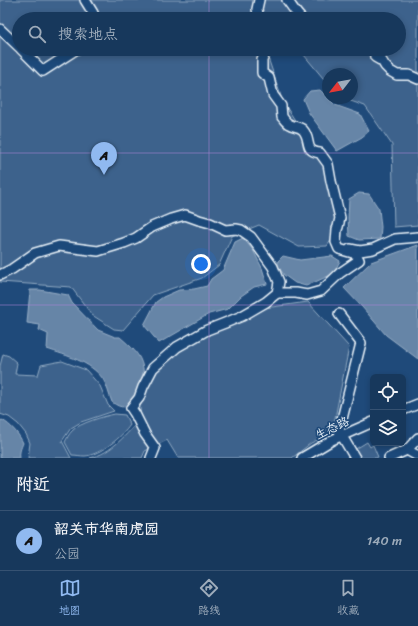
<!DOCTYPE html>
<html lang="zh">
<meta charset="utf-8">
<style>
body{margin:0;font-family:Sriracha,"LXGW WenKai TC",sans-serif;background:#244365;color:#f1f3f6}
.controls{position:absolute;right:12px;bottom:12px;display:grid;overflow:hidden;border-radius:6px;box-shadow:0 2px 6px #0003}
.controls button{width:36px;height:36px;display:grid;place-items:center;padding:0;border:0;border-bottom:1px solid #365272;background:#17385c;color:#f1f3f6;font:20px sans-serif}
.compass{position:absolute;left:322px;top:68px;width:36px;height:36px;border-radius:50%;background:#17385c;box-shadow:0 2px 6px #0003;rotate:239deg}
.you{position:absolute;left:201px;top:264px;width:14px;height:14px;margin:-10px;border:3px solid #fff;border-radius:50%;background:#1a73e8;box-shadow:0 0 0 6px #1a73e833}
.badge{display:grid;place-items:center;width:26px;height:26px;border-radius:50%;background:#90b9f0;color:#111;font-size:13px;font-weight:700}
.pin{position:absolute;translate:-50% -33px;filter:drop-shadow(0 1px 2px #0008)}
.pin::after{content:'';position:absolute;top:21px;width:14px;height:12px;background:inherit;clip-path:polygon(0 0,100% 0,50% 100%)}
.list{margin:0;padding:0;list-style:none}
h2{display:flex;justify-content:space-between;align-items:center;height:52px;margin:0;padding:0 16px;font-size:17px}
h2 small{font-size:13px;font-weight:400;color:#9eacbb}
.list li{display:grid;grid-template-columns:26px 1fr auto;gap:12px;align-items:center;box-sizing:border-box;height:60px;padding:0 16px;border-top:1px solid #365272}
.list b{display:block;font-size:15px;white-space:nowrap}
.list p{margin:0;font-size:13px;white-space:nowrap;color:#9eacbb}
.list em{font-size:13px;font-style:normal;color:#9eacbb}
.icon{flex:none;width:22px;height:22px;fill:none;stroke:currentColor;stroke-width:2;stroke-linecap:round;stroke-linejoin:round}
.map{position:relative;flex:none;width:418px;height:458px;overflow:hidden}
.search{position:absolute;background:#17385c;box-shadow:0 2px 6px #0003;left:12px;right:12px;top:12px;height:44px;display:flex;align-items:center;gap:10px;box-sizing:border-box;padding:0 14px;border-radius:22px;color:#9eacbb;font-size:15px}
.sheet{height:112px;background:#17385c}
nav{display:flex;justify-content:space-around;align-items:center;box-sizing:border-box;height:56px;border-top:1px solid #365272;background:#17385c;font-size:11px;color:#9eacbb}
nav a{display:grid;justify-items:center;gap:2px}
nav .on{color:#90b9f0}
.map>svg:first-child{display:block}
.green{fill:#3c628c;stroke:#92aac2}
.water{fill:#6685a7;stroke:#9ab0c7}
.lines{fill:none;stroke-linecap:round;stroke-linejoin:round}
.minor-casing{stroke:#e8f1f8;stroke-width:12}
.minor{stroke:#1f4a7a;stroke-width:9}
.grid{fill:none;stroke:#ac85d9;stroke-width:1;stroke-opacity:0.55}
.labels{text-anchor:middle;stroke-width:3.5;stroke-linejoin:round;paint-order:stroke}
.street-label{font-size:12px;fill:#e8f1f8;stroke:#1f4a7a}
</style>
<div class="map">
<svg width="418" height="458" viewBox="0 0 418 458">
<rect width="100%" height="100%" fill="#1f4a7a"/>
<filter id="ink" filterUnits="userSpaceOnUse"><feTurbulence type="fractalNoise" baseFrequency=".025" numOctaves="2"/><feDisplacementMap in="SourceGraphic" scale="8" xChannelSelector="R" yChannelSelector="G"/><feConvolveMatrix kernelMatrix="1 2 1 2 8 2 1 2 1" color-interpolation-filters="sRGB"/></filter>
<g filter="url(#ink)">
<!-- green -->
<g class="green">
<polygon points="0,0 418,0 418,225 394,227 392,145 365,106 342,98 352,98 352,74 328,74 328,84 299,49 399,49 399,19 274,19 272,17 271,19 19,19 19,49 267,49 266,52 283,102 327,169 341,226 327,246 299,247 259,225 232,236 219,265 202,278 153,295 123,330 114,329 92,315 71,287 0,282"/>
<path d="M308 302 349 347 332 433 311 443 292 458H178L167 440 145 451 142 458H90C112 453 126 434 141 419L140 407 150 379 153 364 201 327 250 310Z"/>
<polygon points="3,354 9,356 17,363 15,374 38,375 41,365 62,361 86,370 100,386 108,405 114,411 81,422 71,428 62,441 71,458 28,458 30,443 26,434 18,424 9,417 0,414 0,366"/>
<path d="M115 414 125 415 130 425C122 437 100 455 85 456 80 456 76 455 72 455L65 442C67 438 69 434 72 431 79 423 105 416 115 414Z"/>
<polygon points="367,442 370,447 373,445 378,457 376,458 359,458 354,450"/>
</g>
<!-- water -->
<g class="water">
<polygon points="320,90 335,105 360,114 369,131 362,137 337,151 309,113 303,99 310,91"/>
<polygon points="359,193 369,194 379,209 381,227 380,239 359,240 349,236 348,218 349,199"/>
<polygon points="243,238 253,250 262,268 267,284 254,287 241,296 228,309 209,314 159,343 144,325 156,302 163,297 179,290 194,289 207,286 211,279 223,270 235,242"/>
<polygon points="418,245 418,359 386,335 362,307 344,288 371,262"/>
<polygon points="283,256 300,260 332,256 340,261 333,274 306,286 295,283 284,275 278,266 278,261"/>
<path d="M30 290H40L68 295 72 303 98 330 115 337H120C131 347 140 353 143 368 144 372 142 376 141 380 136 394 131 417 112 402 109 395 107 385 103 379 90 361 67 356 47 349L48 334 39 330 40 325 27 323Z"/>
<path d="M2 420C11 425 19 434 23 443 21 448 19 452 20 458H0V421Z"/>
</g>
<g class="lines">
<defs>
<g id="minor">
<polyline points="85,0 93,13 90,19"/>
<polyline points="259,0 257,9 259,19"/>
<path d="M287 0C292 6 296 14 302 19"/>
<polyline points="0,29 19,47"/>
<polyline points="21,49 43,71 77,49"/>
<path d="M267 49 266 52 262 60V73L269 78 273 95 281 106 282 117C284 119 286 123 289 124 293 127 299 126 303 130 312 140 303 151 320 153L328 164 331 181 340 218 338 227 337 229 336 242 339 249 356 254 359 260 340 273 321 291 307 295 296 293H277"/>
<polyline points="374,49 375,57 382,61 385,66 390,71 397,75 409,75 418,79"/>
<polyline points="350,249 360,251 373,249 395,239 418,237"/>
<polyline points="0,275 12,269 35,253 59,246 98,251 124,243 136,238 152,227 171,219 185,215 199,220 210,223 225,230 236,229 241,230 251,237 273,267 279,282 277,293 266,302 242,316 225,323 207,330 177,347 153,368 143,387 139,398 131,408 135,414 145,434 155,448 151,458"/>
<polyline points="339,314 361,343 339,431 355,458"/>
<polyline points="403,410 418,404"/>
<polyline points="407,450 416,455 418,455"/>
<polyline points="302,458 332,440 373,422"/>
<polyline points="389,458 407,450 418,438"/>
</g>
</defs>
<!-- minor casing -->
<use href="#minor" class="minor-casing"/>
<!-- minor -->
<use href="#minor" class="minor"/>
</g>
</g>
<!-- grid -->
<path class="grid" d="M209 0V19M209 49V458M0 153H418M0 305H418"/>
<g class="labels">
<!-- street labels -->
<g class="street-label">
<text transform="translate(332 428) rotate(-26)" y="4">生态路</text>
</g>
</g>
</svg>
<div class="controls">
<button><svg class="icon" aria-label="locate" viewBox="0 0 24 24"><circle cx="12" cy="12" r="6"/><path d="M12 2v4M12 18v4M2 12h4M18 12h4"/></svg></button>
<button><svg class="icon" aria-label="layers" viewBox="0 0 24 24"><path d="M12 4l9 5-9 5-9-5zM3 14l9 5 9-5"/></svg></button>
</div>
<svg class="compass" viewBox="-18 -18 36 36"><path d="M0-13l5 13h-10z" fill="#e53935"/><path d="M0 13l5-13h-10z" fill="#9eacbb"/></svg>
<div class="you"></div>
<div class="pin badge" style="left:104px;top:175px">A</div>
<div class="search"><svg class="icon" aria-label="search" viewBox="0 0 24 24"><circle cx="10" cy="10" r="6"/><path d="M15 15l6 6"/></svg>搜索地点</div>
</div>
<section class="sheet">
<h2>附近<small></small></h2>
<ul class="list">
<li><span class="badge">A</span><div><b>韶关市华南虎园</b><p>公园</p></div><em>140 m</em></li>
</ul>
</section>
<nav>
<a class="on"><svg class="icon" aria-label="map" viewBox="0 0 24 24"><path d="M3 6l6-2 6 2 6-2v14l-6 2-6-2-6 2zM9 4v14M15 6v14"/></svg>地图</a>
<a><svg class="icon" aria-label="directions" viewBox="0 0 24 24"><path d="M12 3l9 9-9 9-9-9zM9 14v-3h6M13 9l2 2-2 2"/></svg>路线</a>
<a><svg class="icon" aria-label="saved" viewBox="0 0 24 24"><path d="M7 4h10v16l-5-4-5 4z"/></svg>收藏</a>
</nav>
